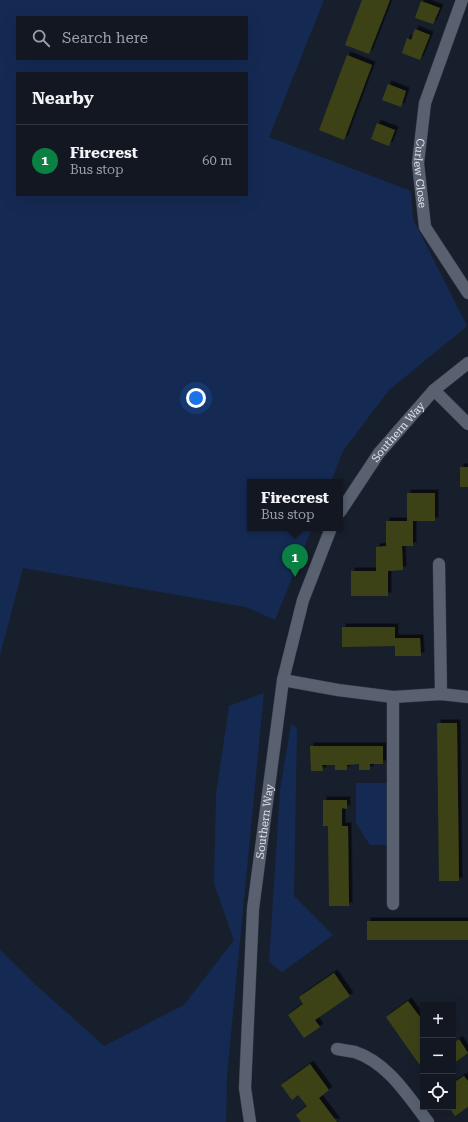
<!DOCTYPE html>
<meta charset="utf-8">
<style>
body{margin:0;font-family:"Roboto Serif",serif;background:#1f242e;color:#f1f3f6}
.controls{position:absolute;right:12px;bottom:12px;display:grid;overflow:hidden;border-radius:0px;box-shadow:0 4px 16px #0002}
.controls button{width:36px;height:36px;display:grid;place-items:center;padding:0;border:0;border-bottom:1px solid #31363f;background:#121721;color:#f1f3f6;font:20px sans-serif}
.you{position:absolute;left:196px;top:398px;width:14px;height:14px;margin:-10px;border:3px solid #fff;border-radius:50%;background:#1a73e8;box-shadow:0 0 0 6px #1a73e833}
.badge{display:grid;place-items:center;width:26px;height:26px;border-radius:50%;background:#0b8043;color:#fff;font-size:13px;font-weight:700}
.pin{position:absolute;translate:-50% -33px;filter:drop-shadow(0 1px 2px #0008)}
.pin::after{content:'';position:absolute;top:21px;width:14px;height:12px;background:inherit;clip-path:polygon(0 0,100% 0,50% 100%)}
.popup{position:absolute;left:247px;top:479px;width:96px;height:52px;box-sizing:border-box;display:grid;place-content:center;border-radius:0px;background:#121721;filter:drop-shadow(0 1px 3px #0005);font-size:13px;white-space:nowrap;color:#9c9fa5}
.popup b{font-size:15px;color:#f1f3f6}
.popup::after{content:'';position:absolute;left:50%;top:100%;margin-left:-8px;border:8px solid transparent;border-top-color:#121721}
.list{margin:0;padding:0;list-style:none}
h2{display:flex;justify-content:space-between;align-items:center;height:52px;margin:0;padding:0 16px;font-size:17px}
h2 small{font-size:13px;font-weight:400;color:#9c9fa5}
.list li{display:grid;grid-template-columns:26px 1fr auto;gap:12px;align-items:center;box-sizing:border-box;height:72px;padding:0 16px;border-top:1px solid #31363f}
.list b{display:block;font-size:15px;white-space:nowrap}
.list p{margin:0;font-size:13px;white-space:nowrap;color:#9c9fa5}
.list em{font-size:13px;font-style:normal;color:#9c9fa5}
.icon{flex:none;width:22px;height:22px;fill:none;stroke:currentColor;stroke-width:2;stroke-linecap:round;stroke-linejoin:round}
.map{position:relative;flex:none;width:468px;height:1122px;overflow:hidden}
.search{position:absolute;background:#121721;box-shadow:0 4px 16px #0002;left:16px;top:16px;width:232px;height:44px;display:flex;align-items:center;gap:10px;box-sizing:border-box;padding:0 14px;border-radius:0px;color:#9c9fa5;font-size:15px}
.panel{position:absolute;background:#121721;box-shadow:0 4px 16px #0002;left:16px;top:72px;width:232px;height:124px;border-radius:0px}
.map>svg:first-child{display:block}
.green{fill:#152a53;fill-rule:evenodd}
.building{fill:#3c4316;filter:url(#shadow)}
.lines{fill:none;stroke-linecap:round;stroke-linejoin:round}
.minor-casing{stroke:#343944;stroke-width:13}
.minor{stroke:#596171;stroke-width:12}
.labels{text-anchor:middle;stroke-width:3.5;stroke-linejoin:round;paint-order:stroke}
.street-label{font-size:11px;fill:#dfe4ed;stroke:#06090e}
</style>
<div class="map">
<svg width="468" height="1122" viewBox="0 0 468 1122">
<defs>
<filter id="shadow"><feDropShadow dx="3.5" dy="-3.5" stdDeviation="0" flood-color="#0009"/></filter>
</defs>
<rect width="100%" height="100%" fill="#181f2c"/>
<!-- green -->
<g class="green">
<path d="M0 0H324L269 137 411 191 413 219 467 326 389 390 343 451 331 482H250V528H312L275 620 246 607 23 568 0 655ZM17 17H247V59H17ZM17 73H247V195H17Z"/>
<polygon points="264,693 227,1075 226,1122 0,1122 0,950 36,985 104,1046 184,1005 234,940 214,884 216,795 229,706"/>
<polygon points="291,724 297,728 294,896 333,935 282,972 269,962 280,790"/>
<polygon points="356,783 389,783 389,845 370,845 356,823"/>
</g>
<!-- building -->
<g class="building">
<polygon points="362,0 390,0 369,54 345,45"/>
<polygon points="421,1 440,8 433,24 415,18"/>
<polygon points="415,29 430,35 420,60 402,53 407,38 411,40"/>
<polygon points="347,55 372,65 344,140 319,130"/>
<polygon points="388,84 406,91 401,107 382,100"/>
<polygon points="377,123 395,130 389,146 371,139"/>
<rect x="460" y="467" width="8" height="20"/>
<polygon points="407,493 435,493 435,521 413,521 413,546 402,546 403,570 388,571 388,596 351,596 351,571 376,571 376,547 386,546 386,521 407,521"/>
<polygon points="342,627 395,627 395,638 420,638 421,656 395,656 395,646 342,647"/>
<polygon points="437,723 457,723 459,881 439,881"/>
<polygon points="310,746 383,746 383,764 370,764 370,770 359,770 359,764 347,765 347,770 335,770 335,765 322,765 323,771 311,771"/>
<polygon points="323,800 347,800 347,809 342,808 342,826 348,826 349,906 329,906 328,826 323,826"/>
<rect x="367" y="921" width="101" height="19"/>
<polygon points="334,973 350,996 315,1020 320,1027 304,1038 288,1015 303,1004 299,997"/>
<polygon points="408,1001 423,1021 423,1061 419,1064 386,1017"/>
<polygon points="459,1039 468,1053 453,1064 453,1044"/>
<polygon points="310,1064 329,1090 319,1098 337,1122 301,1122 296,1115 307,1106 298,1095 292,1100 281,1085"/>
<polygon points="464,1076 468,1081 468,1107 455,1116 449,1107 453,1107 453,1083"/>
</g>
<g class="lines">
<defs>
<g id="minor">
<path id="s1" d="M462 0 425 103 418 163 425 227 468 293"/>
<polyline points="434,390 468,424"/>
<path id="s2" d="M340 512 379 453 434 390 468 363"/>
<polyline points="439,564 441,694"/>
<polyline points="283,680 338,690 393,697 441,694 468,697"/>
<polyline points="393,904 393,697"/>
<path d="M337 1049C343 1050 349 1051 355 1052 388 1063 408 1096 428 1122"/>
<path id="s3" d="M250 1122 245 1088 253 909 283 680 303 600 331 528"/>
</g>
</defs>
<!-- minor casing -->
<use href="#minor" class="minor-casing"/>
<!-- minor -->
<use href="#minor" class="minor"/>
</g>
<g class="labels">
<!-- street labels -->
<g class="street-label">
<text dy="4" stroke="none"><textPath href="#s1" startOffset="180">Curlew Close</textPath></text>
<text dy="4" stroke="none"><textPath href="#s2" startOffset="99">Southern Way</textPath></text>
<text dy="4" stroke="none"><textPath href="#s3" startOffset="302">Southern Way</textPath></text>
</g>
</g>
</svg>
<div class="controls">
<button>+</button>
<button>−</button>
<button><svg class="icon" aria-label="locate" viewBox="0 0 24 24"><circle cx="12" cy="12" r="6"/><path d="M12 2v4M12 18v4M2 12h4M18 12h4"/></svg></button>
</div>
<div class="you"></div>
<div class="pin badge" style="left:295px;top:577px">1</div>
<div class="popup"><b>Firecrest</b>Bus stop</div>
<div class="search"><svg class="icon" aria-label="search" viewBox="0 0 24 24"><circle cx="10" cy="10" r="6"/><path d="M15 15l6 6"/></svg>Search here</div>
<section class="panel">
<h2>Nearby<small></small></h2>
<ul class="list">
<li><span class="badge">1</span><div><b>Firecrest</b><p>Bus stop</p></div><em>60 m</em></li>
</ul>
</section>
</div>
